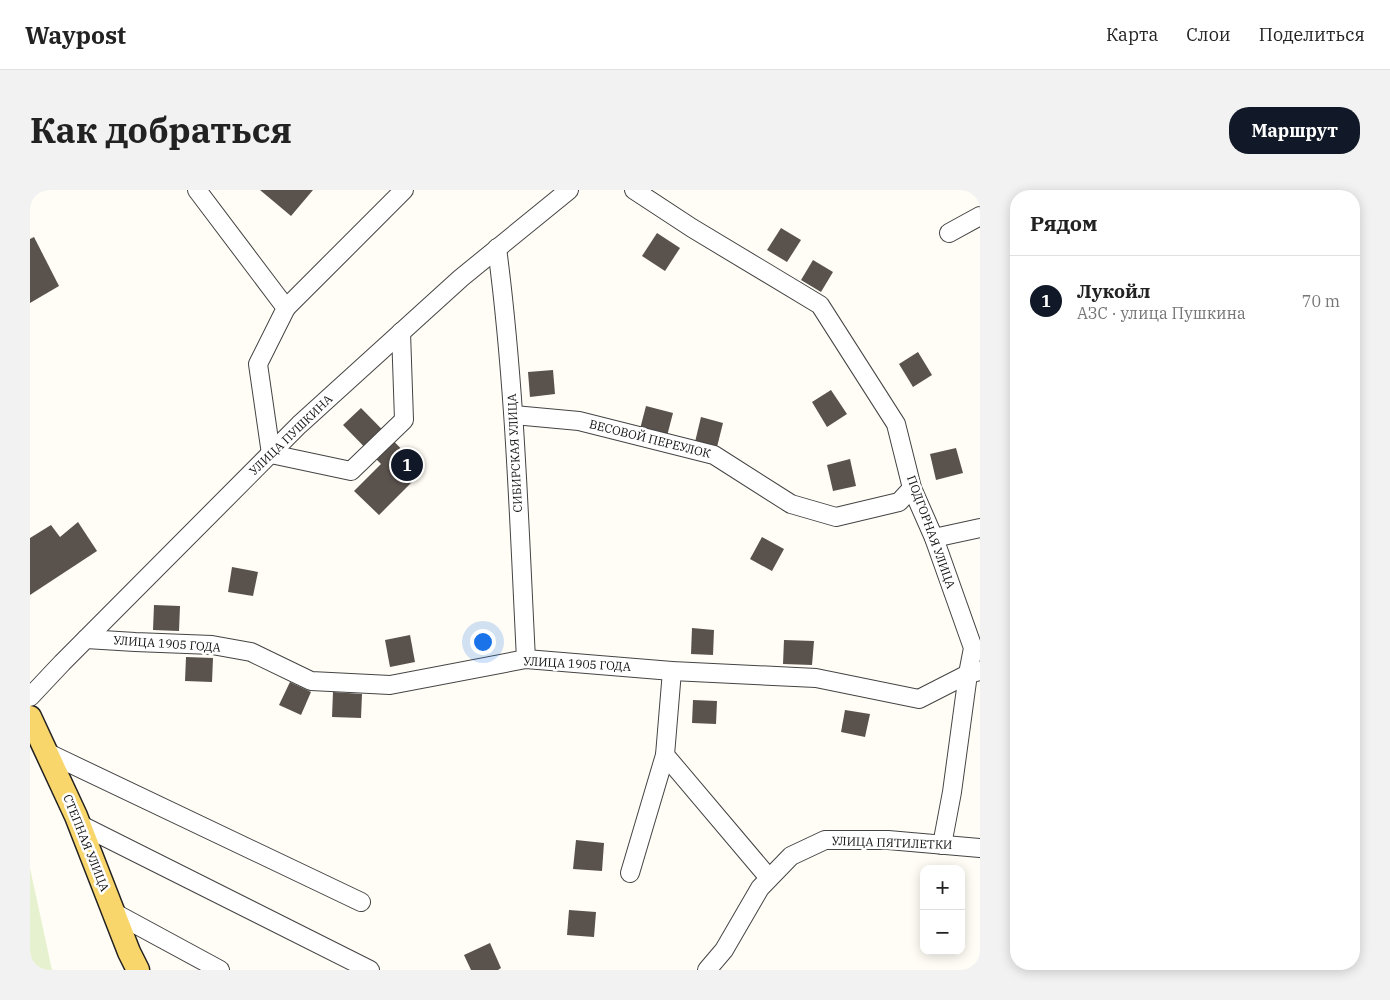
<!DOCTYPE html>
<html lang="ru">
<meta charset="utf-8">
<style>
body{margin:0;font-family:"IBM Plex Serif",serif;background:#f2f2f2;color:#222}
.controls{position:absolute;right:15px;bottom:15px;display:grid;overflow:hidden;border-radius:10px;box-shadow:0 2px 12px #0003}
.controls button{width:45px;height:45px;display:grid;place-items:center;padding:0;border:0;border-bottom:1px solid #e0e0e0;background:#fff;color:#222;font:25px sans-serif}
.you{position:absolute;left:452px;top:451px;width:18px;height:18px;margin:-12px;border:4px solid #fff;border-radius:50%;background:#1a73e8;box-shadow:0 0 0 8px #1a73e833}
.badge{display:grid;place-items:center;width:32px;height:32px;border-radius:50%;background:#111827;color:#fff;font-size:16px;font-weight:700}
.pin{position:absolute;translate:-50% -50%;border:2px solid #fff;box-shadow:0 1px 5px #0006}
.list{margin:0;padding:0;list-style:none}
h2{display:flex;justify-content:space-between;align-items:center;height:65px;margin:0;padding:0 20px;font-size:21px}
h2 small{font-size:16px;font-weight:400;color:#767676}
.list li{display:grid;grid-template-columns:32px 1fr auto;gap:15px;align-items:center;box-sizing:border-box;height:90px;padding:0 20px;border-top:1px solid #e0e0e0}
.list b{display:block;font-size:19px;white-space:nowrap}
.list p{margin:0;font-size:16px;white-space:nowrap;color:#767676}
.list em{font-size:16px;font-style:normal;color:#767676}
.map{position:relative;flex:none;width:950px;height:780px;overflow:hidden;border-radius:20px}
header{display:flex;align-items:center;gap:30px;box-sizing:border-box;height:70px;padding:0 25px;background:#fff;border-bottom:1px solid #e0e0e0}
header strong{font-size:24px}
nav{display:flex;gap:28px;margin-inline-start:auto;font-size:18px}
.intro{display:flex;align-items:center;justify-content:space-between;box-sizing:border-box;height:120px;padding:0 30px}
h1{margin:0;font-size:35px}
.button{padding:12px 22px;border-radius:20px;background:#111827;color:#fff;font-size:18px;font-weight:700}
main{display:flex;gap:30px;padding:0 30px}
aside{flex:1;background:#fff;border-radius:20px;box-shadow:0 2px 12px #0003}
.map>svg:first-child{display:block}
.pitch{fill:#e6f2cf}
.building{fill:#5a524d}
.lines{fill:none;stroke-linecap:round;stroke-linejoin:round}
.minor-casing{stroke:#444;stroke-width:20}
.major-casing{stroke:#222;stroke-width:25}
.minor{stroke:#fff;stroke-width:18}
.major{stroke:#f9d66b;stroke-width:22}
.labels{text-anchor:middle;stroke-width:5;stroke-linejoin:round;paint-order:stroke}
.street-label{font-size:12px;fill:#111;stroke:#fff}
</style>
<header>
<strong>Waypost</strong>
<nav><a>Карта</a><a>Слои</a><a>Поделиться</a></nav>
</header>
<div class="intro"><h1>Как добраться</h1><a class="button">Маршрут</a></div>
<main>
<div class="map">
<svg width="950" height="780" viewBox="0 0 950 780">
<rect width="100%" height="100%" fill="#fffdf5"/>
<!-- pitch -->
<polygon class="pitch" points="0,678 22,780 0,780"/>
<!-- building -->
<g class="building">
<polygon points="230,0 283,0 261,26"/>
<polygon points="751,38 771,50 757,72 737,60"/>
<polygon points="627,43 650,58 635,81 612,66"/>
<polygon points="4,47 29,96 0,113 0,49"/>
<polygon points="783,70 803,82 791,102 771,90"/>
<polygon points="888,162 902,185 883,197 869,174"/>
<polygon points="523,180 525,204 500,207 498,182"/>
<polygon points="801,200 817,224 797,237 782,212"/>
<polygon points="616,216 643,223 637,246 610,239"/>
<polygon points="331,218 393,281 349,325 324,301 351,274 313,235"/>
<polygon points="671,227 693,233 687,257 665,252"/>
<polygon points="926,258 933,283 906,290 900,264"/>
<polygon points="820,269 826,296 803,301 797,275"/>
<polygon points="48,332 67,361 0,405 0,348 21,335 30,347"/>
<polygon points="732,347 754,359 742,381 720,369"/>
<polygon points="202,377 228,382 223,406 198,402"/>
<polygon points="124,415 150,416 149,441 123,440"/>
<polygon points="662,438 684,440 683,465 661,464"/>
<polygon points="380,445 385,472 360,477 355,450"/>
<polygon points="754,450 784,451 782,475 753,474"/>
<polygon points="156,467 183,468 182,492 155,491"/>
<polygon points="260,492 281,502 271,525 249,515"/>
<polygon points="303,502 332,504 331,528 302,527"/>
<polygon points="663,510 687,511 686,534 662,533"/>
<polygon points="815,520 840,524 835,547 811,542"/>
<polygon points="546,650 574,653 572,681 543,679"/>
<polygon points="539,720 566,722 564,747 537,745"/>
<polygon points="460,753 471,778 468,780 441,780 434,765"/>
</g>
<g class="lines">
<defs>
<g id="minor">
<polyline points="167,0 256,118 228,174 241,264 321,281 374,230 371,142"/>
<polyline points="604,0 662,38 790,115 866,234 882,298 904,348 943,458 938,484 922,602 912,655"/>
<polyline points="919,43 950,26"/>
<path d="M467 58C485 194 489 332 496 469"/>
<polyline points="256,118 374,0"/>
<polyline points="484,225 549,231 684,265 761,314 806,327 869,312 882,298"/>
<polyline points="904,348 950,338"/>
<polyline points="56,449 105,452 182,455 221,462 281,491 360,495 496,469 642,481 786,488 889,509 938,484 950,481"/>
<polyline points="642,481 635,565 739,688"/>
<polyline points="0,507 32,473 269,235 431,88 539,0"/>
<polyline points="16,562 331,712"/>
<polyline points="49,634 340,780"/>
<polyline points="600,683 635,565"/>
<polyline points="83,722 190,780"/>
<polyline points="677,780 694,760 730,698 761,666 795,650 858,650 950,658"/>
</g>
<polyline id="major" points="0,527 46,626 99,762 108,780"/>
</defs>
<!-- minor casing -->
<use href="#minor" class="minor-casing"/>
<!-- major casing -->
<use href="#major" class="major-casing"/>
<!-- minor -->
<use href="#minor" class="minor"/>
<!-- major -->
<use href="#major" class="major"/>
</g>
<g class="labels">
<!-- street labels -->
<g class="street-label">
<text transform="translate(261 245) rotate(-44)" y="4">УЛИЦА ПУШКИНА</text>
<text transform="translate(620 249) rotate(14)" y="4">ВЕСОВОЙ ПЕРЕУЛОК</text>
<text transform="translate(485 263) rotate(-93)" y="4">СИБИРСКАЯ УЛИЦА</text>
<text transform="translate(901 342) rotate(70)" y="4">ПОДГОРНАЯ УЛИЦА</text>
<text transform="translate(137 454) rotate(4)" y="4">УЛИЦА 1905 ГОДА</text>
<text transform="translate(547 474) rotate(3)" y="4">УЛИЦА 1905 ГОДА</text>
<text transform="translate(56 653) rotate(68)" y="4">СТЕПНАЯ УЛИЦА</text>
<text transform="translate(862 653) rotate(2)" y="4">УЛИЦА ПЯТИЛЕТКИ</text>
</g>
</g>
</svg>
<div class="controls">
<button>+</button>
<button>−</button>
</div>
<div class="you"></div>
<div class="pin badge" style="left:377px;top:275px">1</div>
</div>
<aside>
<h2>Рядом<small></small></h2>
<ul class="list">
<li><span class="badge">1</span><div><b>Лукойл</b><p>АЗС · улица Пушкина</p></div><em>70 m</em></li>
</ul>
</aside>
</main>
